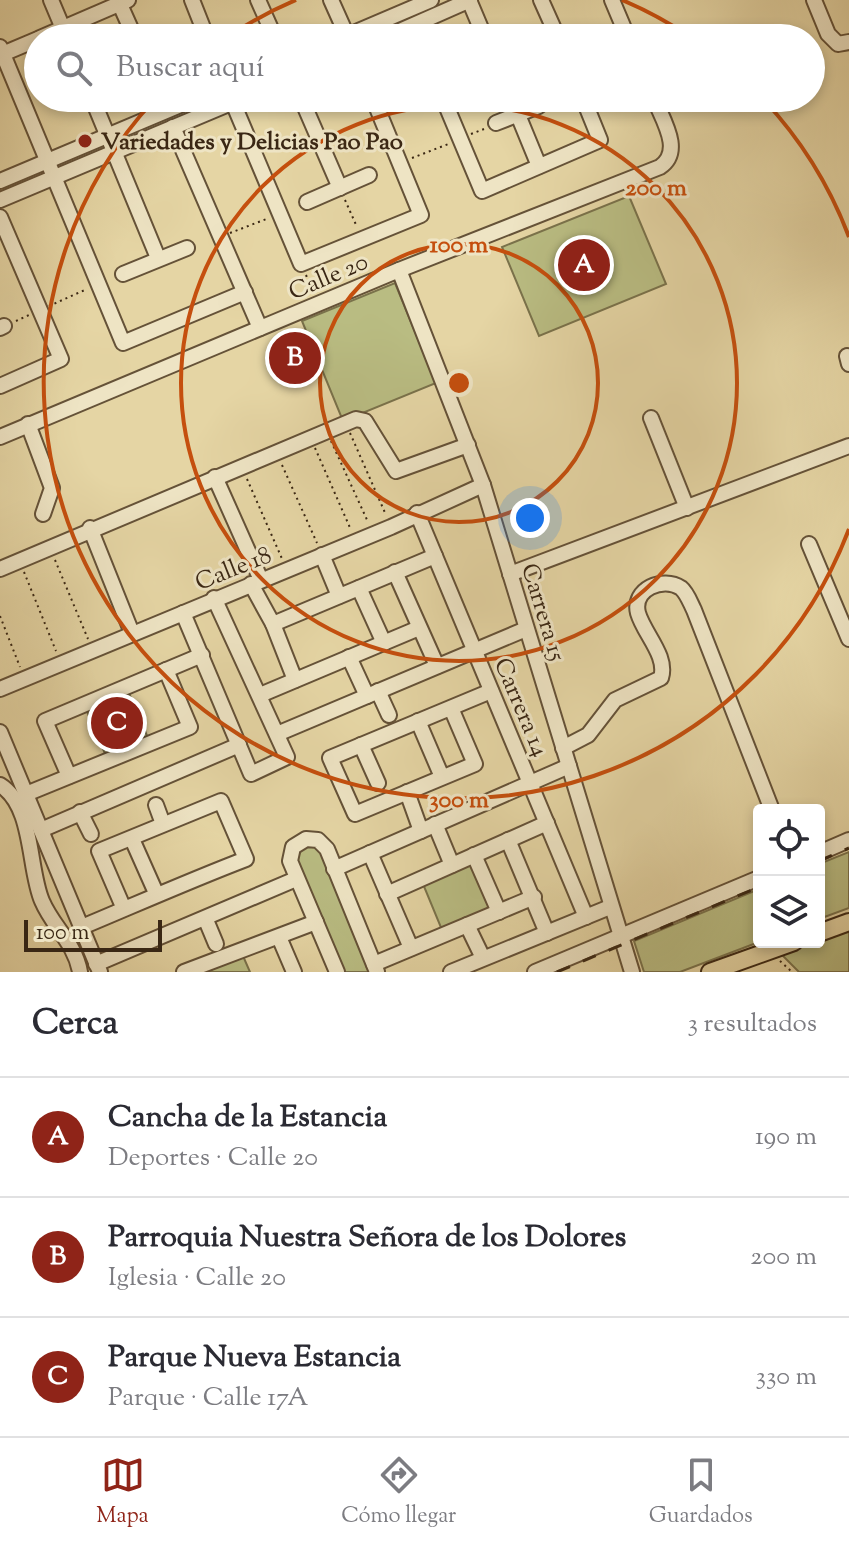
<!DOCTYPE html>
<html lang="es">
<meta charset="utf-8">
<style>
body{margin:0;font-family:"Sorts Mill Goudy",serif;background:#f7f7f7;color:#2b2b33}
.controls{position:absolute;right:24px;bottom:24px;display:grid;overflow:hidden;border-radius:8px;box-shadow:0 4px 12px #0003}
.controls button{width:72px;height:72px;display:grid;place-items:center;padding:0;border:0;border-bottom:2px solid #e1e1e2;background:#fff;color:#2b2b33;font:40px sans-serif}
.scale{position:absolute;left:24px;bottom:20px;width:138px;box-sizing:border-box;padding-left:8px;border:4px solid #3a2714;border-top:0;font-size:22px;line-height:28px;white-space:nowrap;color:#3a2714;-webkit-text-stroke:6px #eee4c4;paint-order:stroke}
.you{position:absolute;left:530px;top:518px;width:28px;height:28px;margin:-20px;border:6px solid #fff;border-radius:50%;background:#1a73e8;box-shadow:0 0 0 12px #1a73e833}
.badge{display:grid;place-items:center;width:52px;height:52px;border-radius:50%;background:#8f2418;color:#fff;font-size:26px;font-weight:700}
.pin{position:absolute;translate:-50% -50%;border:4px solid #fff;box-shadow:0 2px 8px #0006}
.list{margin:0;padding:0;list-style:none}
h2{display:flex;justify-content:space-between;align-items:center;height:104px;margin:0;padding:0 32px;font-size:34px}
h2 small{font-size:26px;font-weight:400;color:#7c7c81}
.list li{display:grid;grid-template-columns:52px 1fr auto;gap:24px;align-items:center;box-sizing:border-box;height:120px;padding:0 32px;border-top:2px solid #e1e1e2}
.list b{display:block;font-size:30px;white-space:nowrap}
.list p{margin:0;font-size:26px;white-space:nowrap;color:#7c7c81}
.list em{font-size:26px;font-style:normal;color:#7c7c81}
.icon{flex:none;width:44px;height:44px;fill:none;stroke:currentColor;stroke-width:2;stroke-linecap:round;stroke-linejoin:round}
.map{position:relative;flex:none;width:849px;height:972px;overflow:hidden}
.search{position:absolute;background:#fff;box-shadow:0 4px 12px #0003;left:24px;right:24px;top:24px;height:88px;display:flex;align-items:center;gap:20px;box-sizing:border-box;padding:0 28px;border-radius:44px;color:#7c7c81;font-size:30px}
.sheet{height:464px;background:#fff}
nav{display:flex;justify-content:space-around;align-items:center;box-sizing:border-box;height:112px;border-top:2px solid #e1e1e2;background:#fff;font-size:22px;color:#7c7c81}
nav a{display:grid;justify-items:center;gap:4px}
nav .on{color:#8f2418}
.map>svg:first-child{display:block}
.green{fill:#b9bc82;stroke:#7a724b;stroke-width:2}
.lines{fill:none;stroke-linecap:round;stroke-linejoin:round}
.minor-casing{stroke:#655238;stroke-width:18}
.major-casing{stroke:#3a2714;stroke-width:20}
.path{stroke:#3a2714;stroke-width:2;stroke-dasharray:2 4;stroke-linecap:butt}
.minor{stroke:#eee4c4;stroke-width:14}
.major{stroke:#e5d5a4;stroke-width:16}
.rail{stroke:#3a2714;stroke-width:3;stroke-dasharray:14 14;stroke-linecap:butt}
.ring{fill:none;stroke:#c54f0e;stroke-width:4}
.poi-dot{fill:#8f2418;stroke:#eee4c4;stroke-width:3}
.labels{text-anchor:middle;stroke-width:6;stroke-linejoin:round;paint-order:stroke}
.poi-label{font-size:24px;font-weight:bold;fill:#3a2714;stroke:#eee4c4;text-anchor:start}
.street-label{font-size:24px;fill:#3a2714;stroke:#eee4c4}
.centre{fill:#c54f0e;stroke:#eee4c4;stroke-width:4}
.ring-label{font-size:24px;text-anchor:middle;font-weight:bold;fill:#c54f0e;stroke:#eee4c4;stroke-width:6;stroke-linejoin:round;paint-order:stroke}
</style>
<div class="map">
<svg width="849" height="972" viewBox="0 0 849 972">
<rect width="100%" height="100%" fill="#e5d5a4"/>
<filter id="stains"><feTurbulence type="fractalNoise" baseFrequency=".0025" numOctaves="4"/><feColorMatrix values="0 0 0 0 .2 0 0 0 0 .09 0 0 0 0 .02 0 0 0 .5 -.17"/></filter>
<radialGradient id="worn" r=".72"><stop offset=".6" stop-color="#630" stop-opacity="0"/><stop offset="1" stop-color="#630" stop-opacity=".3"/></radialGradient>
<!-- green -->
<g class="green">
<polygon points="629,196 666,284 539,336 502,247"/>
<polygon points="395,283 436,383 343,421 302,321"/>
<polygon points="128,691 148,738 106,756 86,709"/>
<polygon points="313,845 322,852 372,972 343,972 296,861 303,846"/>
<polygon points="849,852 849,908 819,919 819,864"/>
<polygon points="473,861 493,909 442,930 423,884"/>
<polygon points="759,889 759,942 680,972 644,972 634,941"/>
<polygon points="849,926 849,972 799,972 779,952 807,942 819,942 819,938"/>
<polygon points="243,956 250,972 206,972"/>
</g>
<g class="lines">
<defs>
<g id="minor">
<polyline points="51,0 67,38"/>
<polyline points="118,0 135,38"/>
<polyline points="192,0 207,38"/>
<polyline points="258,0 275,38"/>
<polyline points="331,0 348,38"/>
<polyline points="469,0 485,38"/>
<polyline points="541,0 558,38"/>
<polyline points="612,0 628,38"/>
<polyline points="814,0 828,34 838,44 849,42"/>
<polyline points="40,38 128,0"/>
<polyline points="342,38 431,0"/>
<polyline points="384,38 470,0"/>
<polyline points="0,47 123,343 245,292"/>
<polyline points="0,55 38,39"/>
<polyline points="92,98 158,258"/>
<polyline points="231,98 301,264 421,215 373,98"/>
<polyline points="301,98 340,188"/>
<polyline points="443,98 482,191 600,140 583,98"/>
<polyline points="511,98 539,166"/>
<polyline points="496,123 539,106"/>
<polyline points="173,127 260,328"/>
<polyline points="0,181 197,98"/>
<polyline points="0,200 243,98"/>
<polyline points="307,202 369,175"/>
<polyline points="0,217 61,359 0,386"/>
<polyline points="399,270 483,485 632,972"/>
<polyline points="123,274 187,248"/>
<polyline points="0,328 4,326"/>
<polyline points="847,356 849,364"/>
<polyline points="651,418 687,508"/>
<polyline points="28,424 52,488 43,514"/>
<path d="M0 437 399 270 660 167C684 151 662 119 654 98"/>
<polyline points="215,477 261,580"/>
<polyline points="417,513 586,917"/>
<polyline points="90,528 132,633"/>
<polyline points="809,544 849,639"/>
<polyline points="322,555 339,596"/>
<polyline points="0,569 356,419 365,421 396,471 468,445"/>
<polyline points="395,572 437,666"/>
<polyline points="510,574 849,446"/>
<polyline points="251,584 273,624 295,680"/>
<polyline points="359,588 384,643"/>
<polyline points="183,613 251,774 287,757 214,598"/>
<polyline points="273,624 435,556"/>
<polyline points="349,657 367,696"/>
<polyline points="0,689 391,527 483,485"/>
<polyline points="378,691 389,715"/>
<polyline points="260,695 419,628"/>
<polyline points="451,708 475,764 355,814 330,758 491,691"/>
<polyline points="418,721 442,777"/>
<polyline points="0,732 100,972"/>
<polyline points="277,734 526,629"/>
<polyline points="361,745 378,783"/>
<path d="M563 748 588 735 615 700 661 678C668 656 644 634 638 613 632 589 663 576 681 588 687 593 690 602 694 610L772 810"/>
<polyline points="69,776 45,721 202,655"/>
<path d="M0 785C34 806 28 869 42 901 53 927 75 943 80 972"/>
<polyline points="407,792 421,831"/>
<polyline points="26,794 190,727 166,670"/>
<polyline points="156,805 163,824"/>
<polyline points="80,812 91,834"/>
<polyline points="435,824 452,865"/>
<polyline points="41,830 239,745"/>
<polyline points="132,839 156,893"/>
<polyline points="508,840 547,933"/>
<polyline points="370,853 411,948"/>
<polyline points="819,853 849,840"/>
<polyline points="474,855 499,912"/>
<polyline points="334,869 569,766"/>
<polyline points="387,894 547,823"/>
<polyline points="206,920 216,944"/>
<polyline points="467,925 483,958"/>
<path d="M82 927C137 904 191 880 246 859L221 801 99 851 124 909"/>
<polyline points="279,937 294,972"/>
<polyline points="96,964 296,879"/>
<polyline points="374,964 534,897"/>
<polyline points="184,972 316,922"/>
<polyline points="337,972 290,861 293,847 306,839 318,840 327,849 377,972"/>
<polyline points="451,972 610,907"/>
<polyline points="535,972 759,878"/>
</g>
<g id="major">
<polyline points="819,933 849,922"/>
<polyline points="710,972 794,942"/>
</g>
</defs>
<!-- minor casing -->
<use href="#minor" class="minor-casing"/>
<!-- major casing -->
<use href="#major" class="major-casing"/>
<!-- path -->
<g class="path">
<polyline points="548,102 558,98"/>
<polyline points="471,134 484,129"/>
<polyline points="412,158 451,143"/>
<polyline points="345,200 357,227"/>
<polyline points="230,233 269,218"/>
<polyline points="306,275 313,292"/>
<polyline points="49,306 87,289"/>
<polyline points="16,321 29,315"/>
<polyline points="350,433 386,515"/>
<polyline points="331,441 368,522"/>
<polyline points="315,448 351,530"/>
<polyline points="282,465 317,543"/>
<polyline points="247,479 283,561"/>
<polyline points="55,560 88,639"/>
<polyline points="24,572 56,651"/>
<polyline points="0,616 20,667"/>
<polyline points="780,961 792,972"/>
</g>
<!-- minor -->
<use href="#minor" class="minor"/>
<!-- major -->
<use href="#major" class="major"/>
<!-- rail -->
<g class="rail">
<polyline points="819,861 849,848"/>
<polyline points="557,972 759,887"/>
</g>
</g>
<!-- distance rings -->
<g class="ring">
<circle cx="459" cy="383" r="139"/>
<circle cx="459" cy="383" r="278"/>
<path d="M849 529A416 416 0 1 1 155 99M229 36A416 416 0 0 1 296 0M622 0A416 416 0 0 1 689 36M763 99A416 416 0 0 1 849 237"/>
</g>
<!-- markers -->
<circle class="poi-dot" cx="85" cy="141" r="8"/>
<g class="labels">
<!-- poi labels -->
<g class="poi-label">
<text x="101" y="149">Variedades y Delicias Pao Pao</text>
</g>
<!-- street labels -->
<g class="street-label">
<text transform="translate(328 276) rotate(-23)" y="8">Calle 20</text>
<text transform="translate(233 568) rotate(-22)" y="8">Calle 18</text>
<text transform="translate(544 612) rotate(73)" y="8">Carrera 15</text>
<text transform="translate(522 707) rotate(67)" y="8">Carrera 14</text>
</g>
</g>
<circle cx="459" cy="383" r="12" class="centre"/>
<g class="ring-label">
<text x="656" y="195">200 m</text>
<text x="459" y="252">100 m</text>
<text x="459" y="807">300 m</text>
</g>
<rect width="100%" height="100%" filter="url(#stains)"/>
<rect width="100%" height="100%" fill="url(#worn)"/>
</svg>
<div class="controls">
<button><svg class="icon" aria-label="locate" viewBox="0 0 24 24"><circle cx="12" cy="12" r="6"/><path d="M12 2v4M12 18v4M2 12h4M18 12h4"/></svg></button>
<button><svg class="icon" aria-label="layers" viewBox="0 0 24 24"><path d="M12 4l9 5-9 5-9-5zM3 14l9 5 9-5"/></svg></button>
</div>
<div class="scale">100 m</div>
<div class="you"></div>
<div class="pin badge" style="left:584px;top:265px">A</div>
<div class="pin badge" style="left:295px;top:358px">B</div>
<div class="pin badge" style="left:117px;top:723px">C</div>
<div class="search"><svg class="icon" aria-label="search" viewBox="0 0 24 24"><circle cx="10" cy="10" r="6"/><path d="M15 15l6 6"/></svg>Buscar aquí</div>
</div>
<section class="sheet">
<h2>Cerca<small>3 resultados</small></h2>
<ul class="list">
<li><span class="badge">A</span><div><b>Cancha de la Estancia</b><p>Deportes · Calle 20</p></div><em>190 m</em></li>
<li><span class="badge">B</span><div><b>Parroquia Nuestra Señora de los Dolores</b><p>Iglesia · Calle 20</p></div><em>200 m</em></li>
<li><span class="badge">C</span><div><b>Parque Nueva Estancia</b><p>Parque · Calle 17A</p></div><em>330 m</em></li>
</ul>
</section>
<nav>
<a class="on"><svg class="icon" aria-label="map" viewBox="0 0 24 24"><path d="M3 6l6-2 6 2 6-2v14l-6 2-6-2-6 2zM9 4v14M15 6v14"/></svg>Mapa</a>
<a><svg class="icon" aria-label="directions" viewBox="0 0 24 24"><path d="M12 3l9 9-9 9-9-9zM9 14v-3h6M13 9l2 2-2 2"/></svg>Cómo llegar</a>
<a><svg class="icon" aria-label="saved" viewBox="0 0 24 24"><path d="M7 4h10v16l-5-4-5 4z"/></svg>Guardados</a>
</nav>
